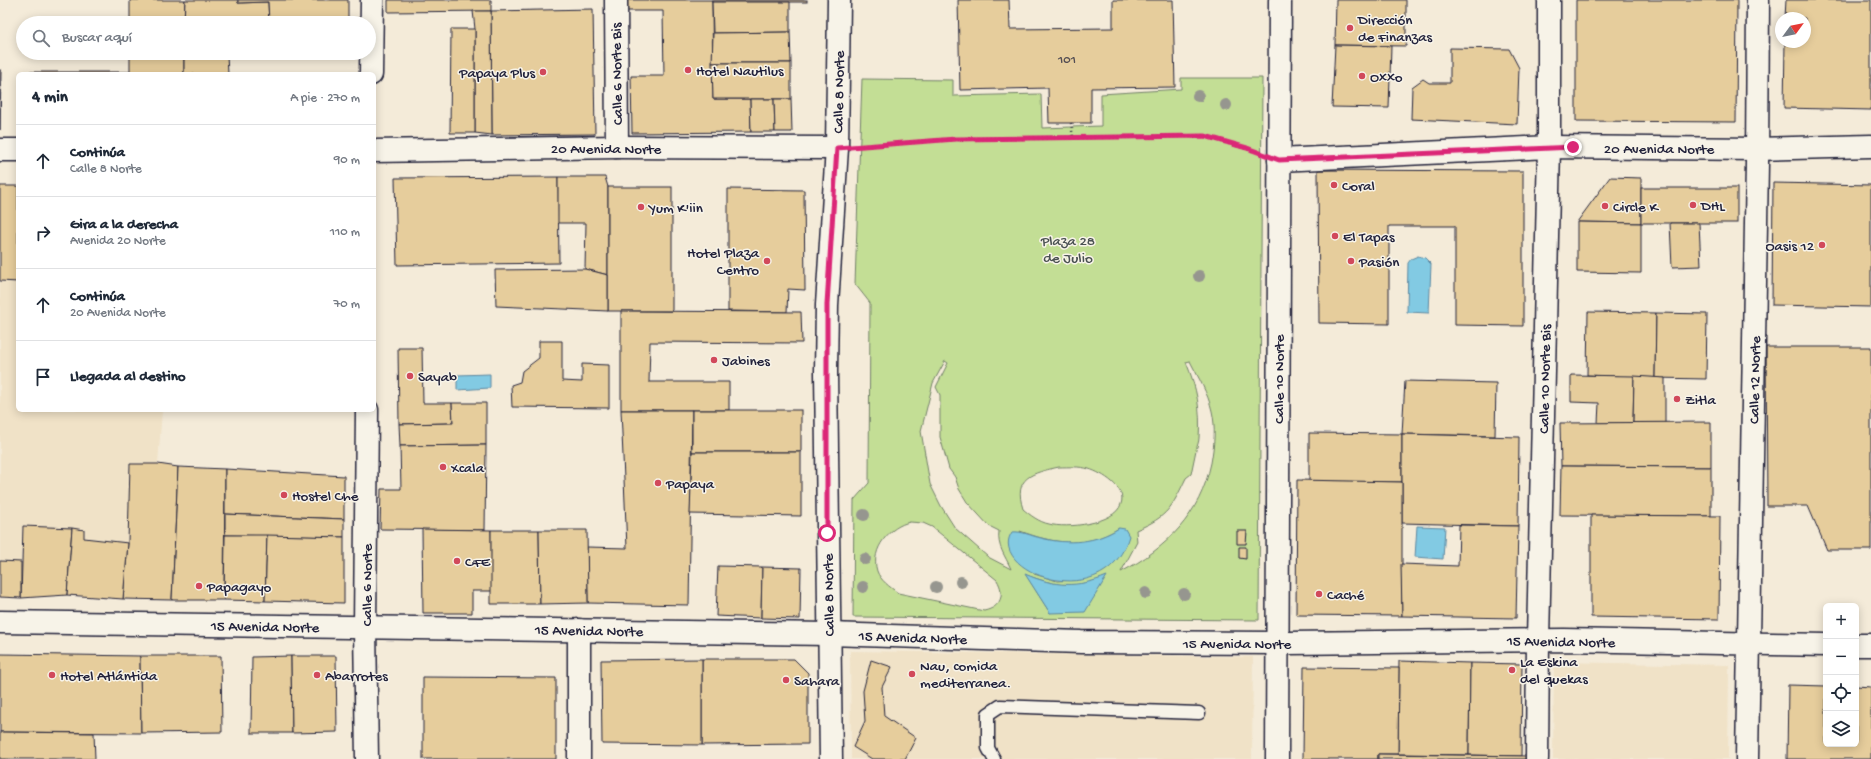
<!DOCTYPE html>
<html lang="es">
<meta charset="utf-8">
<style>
body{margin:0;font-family:"Gochi Hand",sans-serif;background:#f6f6f7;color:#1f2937}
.controls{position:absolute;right:12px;bottom:12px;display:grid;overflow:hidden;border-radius:6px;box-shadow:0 2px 10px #0003}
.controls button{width:36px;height:36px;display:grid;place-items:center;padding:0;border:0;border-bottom:1px solid #e0e1e3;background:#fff;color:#1f2937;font:20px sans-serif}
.compass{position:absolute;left:1775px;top:12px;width:36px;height:36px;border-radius:50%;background:#fff;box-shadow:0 2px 10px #0003;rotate:57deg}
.stop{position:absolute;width:12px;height:12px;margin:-9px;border:3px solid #db2777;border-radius:50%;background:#fff}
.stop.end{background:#db2777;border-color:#fff;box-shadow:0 1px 4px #0008}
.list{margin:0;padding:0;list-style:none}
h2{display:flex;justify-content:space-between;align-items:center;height:52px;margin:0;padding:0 16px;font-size:17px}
h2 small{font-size:13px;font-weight:400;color:#747a83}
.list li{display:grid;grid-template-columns:26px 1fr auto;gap:12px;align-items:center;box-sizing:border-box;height:72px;padding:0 16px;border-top:1px solid #e0e1e3}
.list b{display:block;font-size:15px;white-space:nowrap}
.list p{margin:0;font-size:13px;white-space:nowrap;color:#747a83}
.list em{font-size:13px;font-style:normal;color:#747a83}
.icon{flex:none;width:22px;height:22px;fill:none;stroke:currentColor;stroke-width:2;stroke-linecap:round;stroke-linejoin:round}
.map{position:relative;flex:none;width:1871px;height:759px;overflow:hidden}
.search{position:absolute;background:#fff;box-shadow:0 2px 10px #0003;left:16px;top:16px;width:360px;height:44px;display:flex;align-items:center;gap:10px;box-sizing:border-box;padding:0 14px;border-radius:22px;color:#747a83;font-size:15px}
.panel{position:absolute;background:#fff;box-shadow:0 2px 10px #0003;left:16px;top:72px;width:360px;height:340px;border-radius:6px}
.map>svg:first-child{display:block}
.built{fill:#f0e2c7}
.green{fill:#c3de95;stroke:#728068;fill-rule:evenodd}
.water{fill:#82cae3;stroke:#5c87a0}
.building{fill:#e6cd9c;stroke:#22223b}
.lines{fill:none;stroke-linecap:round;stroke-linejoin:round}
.lane-casing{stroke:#22223b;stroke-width:15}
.street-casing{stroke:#22223b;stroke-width:25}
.path{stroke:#22223b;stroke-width:2.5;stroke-dasharray:1 3;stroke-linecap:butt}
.lane{stroke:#f7f3e8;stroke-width:12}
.street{stroke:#f7f3e8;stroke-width:22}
.tree{fill:#96968f}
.route{stroke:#db2777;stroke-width:5}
.poi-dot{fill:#d1495b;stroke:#f7f3e8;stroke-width:1.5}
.labels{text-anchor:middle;stroke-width:3;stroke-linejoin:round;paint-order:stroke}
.number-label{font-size:13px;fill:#534d53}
.poi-label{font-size:15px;fill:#22223b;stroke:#f7f3e8;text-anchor:start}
.street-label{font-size:15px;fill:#22223b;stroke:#f7f3e8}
.park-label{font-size:15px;fill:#4a5152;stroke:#f7f3e8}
</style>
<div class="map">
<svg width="1871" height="759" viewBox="0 0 1871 759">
<rect width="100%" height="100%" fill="#f4ebd9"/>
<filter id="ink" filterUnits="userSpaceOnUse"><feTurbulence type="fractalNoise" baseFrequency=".025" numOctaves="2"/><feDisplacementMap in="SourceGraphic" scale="8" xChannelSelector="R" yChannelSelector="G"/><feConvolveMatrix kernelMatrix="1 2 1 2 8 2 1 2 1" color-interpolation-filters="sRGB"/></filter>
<g filter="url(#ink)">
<!-- built -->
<g class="built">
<polygon points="0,281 18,282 18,410 162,410 158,464 130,464 128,543 84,538 84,530 23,526 21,562 0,561"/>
<polygon points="850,651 1253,657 1252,759 851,759"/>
<polygon points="1554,662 1729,665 1728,759 1553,759"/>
</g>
<!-- green -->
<path class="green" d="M1181 78H1262L1259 620 853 617 854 500 869 483 870 303 855 284 862 79 953 80V96L1041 94 1042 128 1101 126V94L1181 89ZM945 361 948 363 936 387 940 395V437L949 469 955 477 959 489 967 502 989 526 999 531C997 547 1005 555 1011 569L988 557 955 528 941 506 930 484 921 431 933 383ZM1190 361C1198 377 1208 393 1212 411 1216 428 1214 446 1211 463 1200 515 1167 548 1121 572L1137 542 1136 530C1168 517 1172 507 1186 478L1191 474C1193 466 1194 458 1196 450 1197 446 1199 442 1199 438 1201 409 1197 389 1186 362ZM1059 467C1069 467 1079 466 1089 469 1102 473 1127 488 1121 504 1115 524 1066 529 1049 524 1039 522 1030 515 1023 509 1013 477 1032 473 1059 467ZM910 522 923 523 932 527 997 580C1005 594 1002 607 984 611L898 593C890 587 880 580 877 571 870 549 890 526 910 522ZM1119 528 1073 580 1057 581 1034 574 1020 531C1055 544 1086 549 1119 528ZM1026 575C1058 586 1073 590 1106 577L1050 613Z"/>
<!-- water -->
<g class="water">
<polygon points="1418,256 1425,258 1431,264 1429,313 1407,312 1408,263 1411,259"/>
<polygon points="490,374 490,388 457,390 457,375"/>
<polygon points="1417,526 1445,527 1443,559 1415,557"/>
<path d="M1119 528 1125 529 1129 536C1105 618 986 570 1012 532 1023 531 1031 536 1041 538 1068 545 1096 543 1119 528Z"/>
<path d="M1025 574C1055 587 1077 588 1107 576L1085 612 1050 613Z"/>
</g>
<!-- building -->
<g class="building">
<polygon points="130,0 185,0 184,23 130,23"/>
<polygon points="185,0 238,0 238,3 268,2 269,23 184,23"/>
<polygon points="238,0 348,0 348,23 269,23 268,2 238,3"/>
<polygon points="388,0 491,0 491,11 388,12"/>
<polygon points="625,0 712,0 713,99 750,99 751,132 632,133 631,76 664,76 663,11 625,11"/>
<rect x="712" y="0" width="95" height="2"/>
<polygon points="958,0 1009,0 1010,29 1113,28 1113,0 1173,0 1175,87 1091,88 1091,123 1049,123 1048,88 960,90"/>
<polygon points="1336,0 1406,0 1406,46 1335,45"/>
<polygon points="1576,0 1737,0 1736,122 1576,121"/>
<polygon points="1786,0 1871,0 1871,110 1784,108 1785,42 1805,42 1805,18 1785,18"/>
<polygon points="712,2 790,2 790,32 713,33"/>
<polygon points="593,9 595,134 492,135 491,11"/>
<polygon points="473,11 491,11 492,135 475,133 475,29"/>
<polygon points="451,29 475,29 475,133 450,133"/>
<polygon points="790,32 791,63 712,63 713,33"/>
<polygon points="1335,45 1391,46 1389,108 1332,107"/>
<polygon points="1450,48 1509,49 1519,68 1517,124 1411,119 1412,87 1423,79 1429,83 1450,83"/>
<rect x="130" y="53" width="54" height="21"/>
<polygon points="184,53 236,53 236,54 227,55 228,74 184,74"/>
<polygon points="712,63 791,63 791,99 713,99"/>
<polygon points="0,70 1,70 0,130"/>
<rect x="31" y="72" width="99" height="2"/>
<polygon points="750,99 774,99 775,132 751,132"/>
<polygon points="774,99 791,99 792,132 775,132"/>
<polygon points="1318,170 1523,171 1523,326 1455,325 1455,226 1389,226 1389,324 1319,323"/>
<polygon points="558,177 559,263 397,265 395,178"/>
<polygon points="558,177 605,177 608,187 608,275 585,269 586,223 558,223"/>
<polygon points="1610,177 1641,178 1641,223 1577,222"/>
<polygon points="1773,183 1871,185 1871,307 1772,305"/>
<polygon points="0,186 18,186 18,282 0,281"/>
<rect x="608" y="187" width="64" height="124"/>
<rect x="1641" y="188" width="96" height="35"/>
<polygon points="728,189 804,190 805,290 788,289 787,312 728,311"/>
<polygon points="1577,222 1641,223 1641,273 1577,272"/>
<polygon points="1670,223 1699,223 1701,266 1672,267"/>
<polygon points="585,269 608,275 608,311 496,306 495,270"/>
<polygon points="621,311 801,312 802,343 650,342 649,382 729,382 729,410 621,410"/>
<polygon points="1588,312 1656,313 1655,378 1587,375"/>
<polygon points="1656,313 1707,314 1706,379 1655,378"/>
<polygon points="539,341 562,341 562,381 582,382 582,364 609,365 609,408 512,407 511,385 520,382 522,371 539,358"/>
<polygon points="1766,347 1871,347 1871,550 1827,550 1808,506 1767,506"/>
<polygon points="398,348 422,348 423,403 452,403 453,423 399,424"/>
<polygon points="1571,375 1634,376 1633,423 1598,423 1599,403 1571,402"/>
<polygon points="1634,376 1665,378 1665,423 1633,423"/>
<polygon points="1405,381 1496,383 1495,436 1402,434"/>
<polygon points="452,403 486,403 486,445 400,446 399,424 453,423"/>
<polygon points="621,410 692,410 689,605 588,603 587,547 627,548"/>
<rect x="692" y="410" width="109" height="42"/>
<polygon points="1711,422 1711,467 1561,466 1560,423"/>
<polygon points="1309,433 1402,434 1402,482 1309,481"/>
<polygon points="1402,434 1519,437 1518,526 1402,523"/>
<polygon points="486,445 485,530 380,529 381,489 401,489 400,446"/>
<polygon points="692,452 801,452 801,516 690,514"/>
<polygon points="130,464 158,464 178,467 172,600 123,599 128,543"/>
<polygon points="1561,466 1711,467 1711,516 1560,515"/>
<polygon points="178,467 225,469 224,600 172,600"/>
<polygon points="225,469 344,476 344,519 225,514"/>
<polygon points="1297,480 1402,482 1402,616 1296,615"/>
<polygon points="225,514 344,519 344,537 225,535"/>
<polygon points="1591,515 1720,516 1719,619 1591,617"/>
<polygon points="1459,525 1518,526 1516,618 1402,616 1401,564 1458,566"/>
<polygon points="23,526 72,528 67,595 21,598"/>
<polygon points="72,528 84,530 84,538 128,543 123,599 67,595"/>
<polygon points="422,529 491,530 492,591 472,591 472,613 423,613"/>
<polygon points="491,530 539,530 540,604 491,604"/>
<polygon points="539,530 587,530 588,603 540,604"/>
<polygon points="1237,531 1247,531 1246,544 1237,544"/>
<polygon points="225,535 267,535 265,601 224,600"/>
<polygon points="267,535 344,537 344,603 265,601"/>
<polygon points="1239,547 1246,547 1246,559 1239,558"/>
<polygon points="0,561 21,562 21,598 0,597"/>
<polygon points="718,566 762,567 761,618 716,616"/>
<polygon points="762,567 801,568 800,619 761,618"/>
<polygon points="0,654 140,656 141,733 0,732"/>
<polygon points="140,656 221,656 222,732 141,733"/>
<polygon points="291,656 292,733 251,733 252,657"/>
<polygon points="291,656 336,656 337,732 292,733"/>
<polygon points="702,659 794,659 808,673 808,744 702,745"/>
<polygon points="702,659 702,745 602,744 601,660"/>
<polygon points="871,660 892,667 882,687 884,716 916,738 905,759 872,759 853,747 865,721 863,691"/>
<polygon points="1399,661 1470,663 1469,755 1398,754"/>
<polygon points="1470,663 1522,664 1521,756 1469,755"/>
<polygon points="1304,667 1399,668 1398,754 1378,754 1378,759 1303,759"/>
<polygon points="423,677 556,678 556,759 423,759"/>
<polygon points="1788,685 1826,686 1826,744 1856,744 1856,686 1871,687 1871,759 1787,759"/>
<polygon points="0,732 94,733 95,759 0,759"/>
<polygon points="1378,754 1527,756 1527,759 1378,759"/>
</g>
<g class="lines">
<defs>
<polyline id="lane" points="994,759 988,748 988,714 1000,706 1199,713"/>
<g id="street">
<polyline points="616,0 617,147"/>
<polyline points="371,74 372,0"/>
<polyline points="0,150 18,150"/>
<polyline points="374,151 617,147 837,148"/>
<polyline points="1279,160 1549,147 1757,149 1871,146"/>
<polyline points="0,622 829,634 1081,642 1289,643 1564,640 1826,645"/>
<polyline points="579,630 579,759"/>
<polyline points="1856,645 1871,645"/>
<polyline points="367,759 365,628 367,410"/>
<polyline points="831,759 826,372 827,305 837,148 839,0"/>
<polyline points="1277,759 1280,0"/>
<polyline points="1537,759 1538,640 1549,147 1549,0"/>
<polyline points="1747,759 1757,163 1758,0"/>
</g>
</defs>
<!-- lane casing -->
<use href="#lane" class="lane-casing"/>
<!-- street casing -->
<use href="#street" class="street-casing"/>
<!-- path -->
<g class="path">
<polyline points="1071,123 1073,138"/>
<polyline points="862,146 956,139 1205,136 1254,151"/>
</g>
<!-- lane -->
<use href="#lane" class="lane"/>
<!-- street -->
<use href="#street" class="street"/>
</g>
<!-- trees -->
<g class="tree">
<circle cx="1198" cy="96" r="6"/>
<circle cx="1226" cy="105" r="6"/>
<circle cx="1199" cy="276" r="6"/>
<circle cx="864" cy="515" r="6"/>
<circle cx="865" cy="559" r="6"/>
<circle cx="961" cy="582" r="6"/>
<circle cx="863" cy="587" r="6"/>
<circle cx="936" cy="587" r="6"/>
<circle cx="1146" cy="593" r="6"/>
<circle cx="1184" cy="594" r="6"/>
</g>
</g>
<g class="lines" filter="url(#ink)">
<!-- route -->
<polyline class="route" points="827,533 827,304 837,148 956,139 1205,136 1247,148 1279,160 1573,147"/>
</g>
<!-- markers -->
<g class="poi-dot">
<circle cx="1350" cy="28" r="4"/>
<circle cx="688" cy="70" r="4"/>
<circle cx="543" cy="72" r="4"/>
<circle cx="1362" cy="76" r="4"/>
<circle cx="1334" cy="185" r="4"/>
<circle cx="1693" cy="205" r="4"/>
<circle cx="1605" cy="206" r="4"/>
<circle cx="641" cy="207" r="4"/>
<circle cx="1335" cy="236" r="4"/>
<circle cx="1822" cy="245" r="4"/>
<circle cx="767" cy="261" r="4"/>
<circle cx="1351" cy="261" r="4"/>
<circle cx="714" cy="360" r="4"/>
<circle cx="410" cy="376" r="4"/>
<circle cx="1677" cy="399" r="4"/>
<circle cx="443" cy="467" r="4"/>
<circle cx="658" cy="483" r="4"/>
<circle cx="284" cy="495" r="4"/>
<circle cx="457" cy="561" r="4"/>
<circle cx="199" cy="586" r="4"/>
<circle cx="1319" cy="594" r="4"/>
<circle cx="1512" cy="670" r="4"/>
<circle cx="912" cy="674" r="4"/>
<circle cx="52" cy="675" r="4"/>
<circle cx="317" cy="675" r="4"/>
<circle cx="786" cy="680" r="4"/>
</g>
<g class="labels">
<!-- number labels -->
<g class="number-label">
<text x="1067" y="63">101</text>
</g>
<!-- poi labels -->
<g class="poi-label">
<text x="1358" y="24">Dirección<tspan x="1358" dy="17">de Finanzas</tspan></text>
<text x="696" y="75">Hotel Nautilus</text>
<text x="535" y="77" text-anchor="end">Papaya Plus</text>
<text x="1370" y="81">Oxxo</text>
<text x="1342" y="190">Coral</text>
<text x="1701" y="210">DHL</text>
<text x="1613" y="211">Circle K</text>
<text x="649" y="212">Yum K'iin</text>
<text x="1343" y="241">El Tapas</text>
<text x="1814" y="250" text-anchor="end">Oasis 12</text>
<text x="759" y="257" text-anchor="end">Hotel Plaza<tspan x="759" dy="17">Centro</tspan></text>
<text x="1359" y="266">Pasión</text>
<text x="722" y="365">Jabines</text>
<text x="418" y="381">Sayab</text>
<text x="1685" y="404">Zitla</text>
<text x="451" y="472">Xcala</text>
<text x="666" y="488">Papaya</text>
<text x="292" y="500">Hostel Che</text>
<text x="465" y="566">CFE</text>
<text x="207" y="591">Papagayo</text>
<text x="1327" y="599">Caché</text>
<text x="1520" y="666">La Eskina<tspan x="1520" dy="17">del quekas</tspan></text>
<text x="920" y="670">Nau, comida<tspan x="920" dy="17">mediterranea.</tspan></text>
<text x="60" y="680">Hotel Atlántida</text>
<text x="325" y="680">Abarrotes</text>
<text x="794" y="685">Sahara</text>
</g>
<!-- street labels -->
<g class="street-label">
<text transform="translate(616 74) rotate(-91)" y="5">Calle 6 Norte Bis</text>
<text transform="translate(838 92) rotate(-89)" y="5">Calle 8 Norte</text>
<text x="606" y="153">20 Avenida Norte</text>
<text x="1659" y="153">20 Avenida Norte</text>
<text transform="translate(1278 379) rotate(-90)" y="5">Calle 10 Norte</text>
<text transform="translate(1544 379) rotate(-89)" y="5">Calle 10 Norte Bis</text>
<text transform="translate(1754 380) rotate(-89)" y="5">Calle 12 Norte</text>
<text transform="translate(366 585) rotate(-90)" y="5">Calle 6 Norte</text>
<text transform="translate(828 595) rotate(-91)" y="5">Calle 8 Norte</text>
<text transform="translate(265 626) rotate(1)" y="5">15 Avenida Norte</text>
<text transform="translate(589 630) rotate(1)" y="5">15 Avenida Norte</text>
<text transform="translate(913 637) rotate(2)" y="5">15 Avenida Norte</text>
<text transform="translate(1561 641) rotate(1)" y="5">15 Avenida Norte</text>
<text x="1237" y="648">15 Avenida Norte</text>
</g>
<!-- park labels -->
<g class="park-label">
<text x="1068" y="245">Plaza 28<tspan x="1068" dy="17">de Julio</tspan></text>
</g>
</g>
</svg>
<div class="controls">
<button>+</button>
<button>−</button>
<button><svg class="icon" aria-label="locate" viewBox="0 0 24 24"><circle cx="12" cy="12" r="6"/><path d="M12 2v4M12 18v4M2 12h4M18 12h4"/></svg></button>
<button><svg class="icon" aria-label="layers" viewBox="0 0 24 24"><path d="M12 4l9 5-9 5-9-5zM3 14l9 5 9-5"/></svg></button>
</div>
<svg class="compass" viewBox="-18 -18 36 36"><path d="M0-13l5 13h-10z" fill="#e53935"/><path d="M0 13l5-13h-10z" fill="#747a83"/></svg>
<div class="stop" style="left:827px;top:533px"></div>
<div class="stop end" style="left:1573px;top:147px"></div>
<div class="search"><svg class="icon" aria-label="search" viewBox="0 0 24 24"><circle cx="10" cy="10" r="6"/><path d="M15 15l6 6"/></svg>Buscar aquí</div>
<section class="panel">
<h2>4 min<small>A pie · 270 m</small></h2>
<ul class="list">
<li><svg class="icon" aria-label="ahead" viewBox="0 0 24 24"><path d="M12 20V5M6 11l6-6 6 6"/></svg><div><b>Continúa</b><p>Calle 8 Norte</p></div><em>90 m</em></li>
<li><svg class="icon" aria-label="right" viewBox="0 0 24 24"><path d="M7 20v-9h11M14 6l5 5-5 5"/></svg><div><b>Gira a la derecha</b><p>Avenida 20 Norte</p></div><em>110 m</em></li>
<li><svg class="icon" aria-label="ahead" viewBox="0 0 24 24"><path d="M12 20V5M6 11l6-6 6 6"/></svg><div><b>Continúa</b><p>20 Avenida Norte</p></div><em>70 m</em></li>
<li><svg class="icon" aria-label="arrive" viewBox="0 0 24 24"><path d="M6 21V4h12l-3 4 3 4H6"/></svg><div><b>Llegada al destino</b></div></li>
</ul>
</section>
</div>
